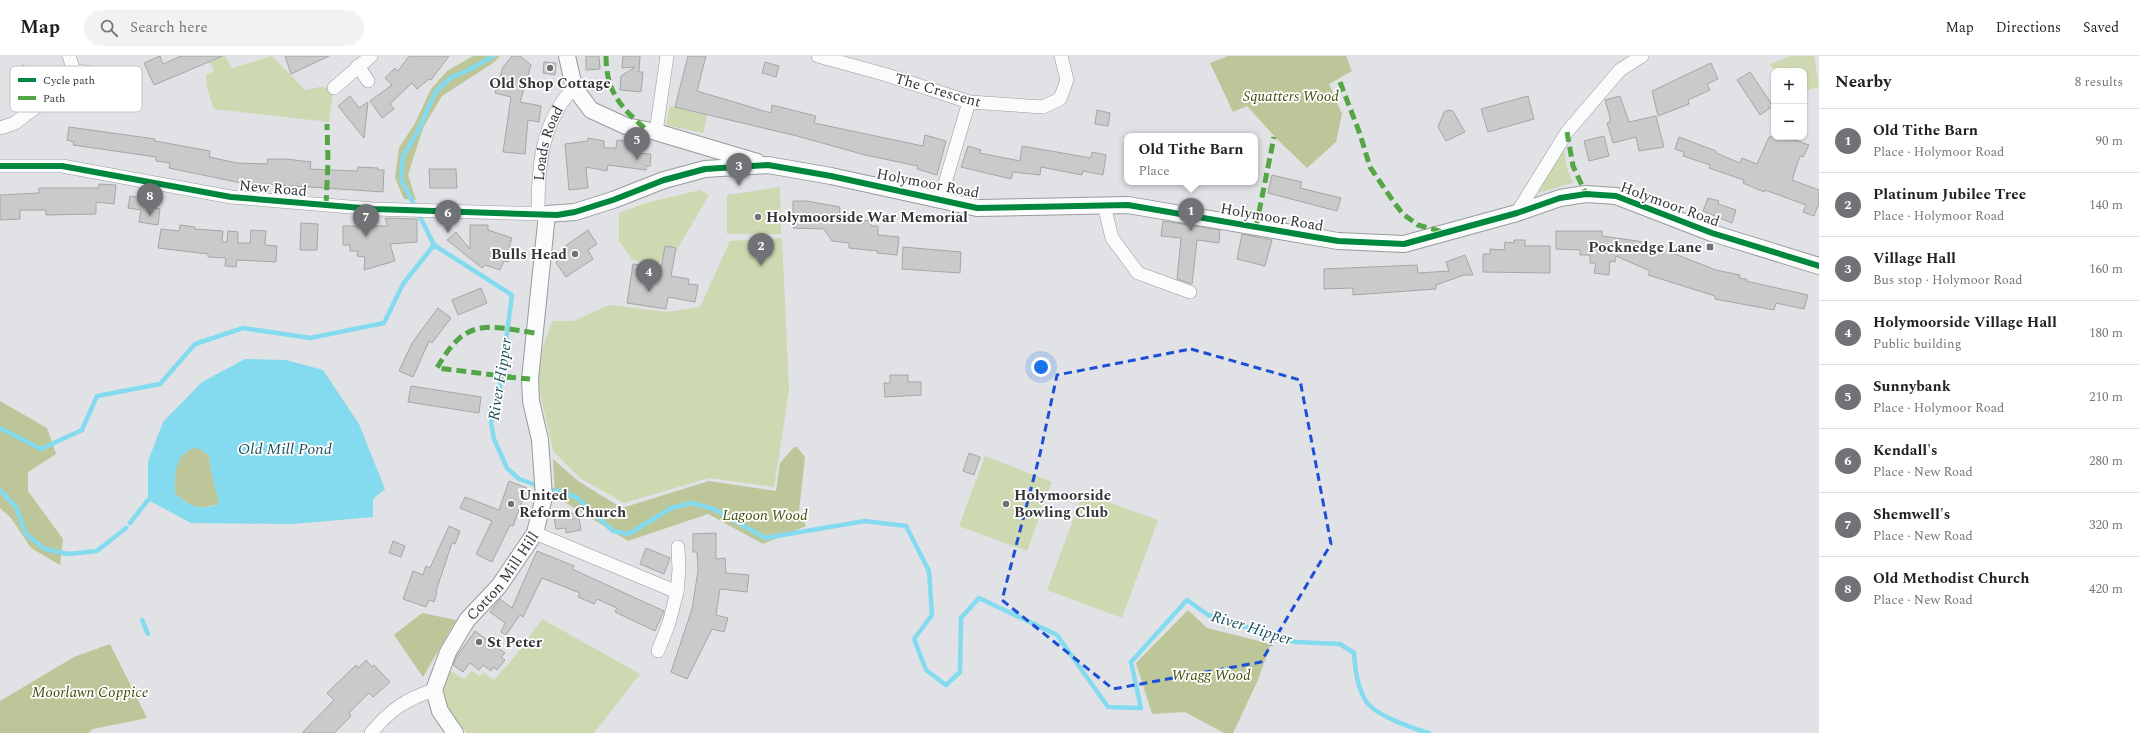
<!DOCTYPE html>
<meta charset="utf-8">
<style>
body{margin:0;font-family:Spectral,serif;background:#f2f2f2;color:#222}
.controls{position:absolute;right:12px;top:12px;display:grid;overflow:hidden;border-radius:8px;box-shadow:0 1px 3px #0004}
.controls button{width:36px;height:36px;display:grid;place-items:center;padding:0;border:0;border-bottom:1px solid #e0e0e0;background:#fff;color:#222;font:20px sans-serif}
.you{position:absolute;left:1041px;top:311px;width:14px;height:14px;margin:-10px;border:3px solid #fff;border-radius:50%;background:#1a73e8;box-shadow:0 0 0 6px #1a73e833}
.badge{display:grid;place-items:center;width:26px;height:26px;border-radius:50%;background:#707275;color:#fff;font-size:13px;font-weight:700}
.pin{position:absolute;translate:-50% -33px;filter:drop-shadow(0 1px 2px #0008)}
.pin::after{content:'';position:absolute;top:21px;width:14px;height:12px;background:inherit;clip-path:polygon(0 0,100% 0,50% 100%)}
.popup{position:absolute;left:1124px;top:77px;width:134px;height:52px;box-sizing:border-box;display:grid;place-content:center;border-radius:8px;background:#fff;filter:drop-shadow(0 1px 3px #0005);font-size:13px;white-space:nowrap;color:#767676}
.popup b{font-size:15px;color:#222}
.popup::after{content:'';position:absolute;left:50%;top:100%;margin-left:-8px;border:8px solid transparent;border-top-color:#fff}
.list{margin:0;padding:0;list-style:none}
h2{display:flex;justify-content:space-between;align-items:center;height:52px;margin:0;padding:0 16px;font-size:17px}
h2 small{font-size:13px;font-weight:400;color:#767676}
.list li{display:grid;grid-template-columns:26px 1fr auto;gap:12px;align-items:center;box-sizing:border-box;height:64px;padding:0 16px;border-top:1px solid #e0e0e0}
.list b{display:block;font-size:15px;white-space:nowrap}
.list p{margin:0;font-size:13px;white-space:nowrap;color:#767676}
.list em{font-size:13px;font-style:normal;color:#767676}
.icon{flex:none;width:22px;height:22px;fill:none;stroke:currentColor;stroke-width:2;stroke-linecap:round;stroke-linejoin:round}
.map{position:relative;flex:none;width:1819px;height:677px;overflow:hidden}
header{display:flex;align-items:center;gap:24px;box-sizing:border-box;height:56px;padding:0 20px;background:#fff;border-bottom:1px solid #e0e0e0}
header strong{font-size:19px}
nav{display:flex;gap:22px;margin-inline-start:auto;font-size:14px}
.search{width:280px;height:36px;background:#f2f2f2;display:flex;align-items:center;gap:10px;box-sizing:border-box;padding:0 14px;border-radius:22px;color:#767676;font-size:15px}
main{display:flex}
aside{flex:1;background:#fff}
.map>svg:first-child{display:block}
.green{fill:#ced8b1}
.forest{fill:#bcc698}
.water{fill:#84daee;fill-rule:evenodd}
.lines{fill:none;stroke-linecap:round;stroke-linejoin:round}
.stream{stroke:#84daee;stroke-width:4.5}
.building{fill:#c9caca;stroke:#a6a6a6}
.minor-casing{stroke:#989a9d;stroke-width:14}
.tertiary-casing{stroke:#989a9d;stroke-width:18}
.minor{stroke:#fafbfb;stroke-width:13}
.tertiary{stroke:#fafbfb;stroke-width:16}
.quiet{stroke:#53a545;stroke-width:5;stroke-dasharray:10 5;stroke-linecap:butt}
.cycleway-casing{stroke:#fff;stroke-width:8}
.cycleway{stroke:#00873e;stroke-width:6}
.marked{fill:none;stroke:#1d4ed8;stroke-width:3;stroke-dasharray:8 5;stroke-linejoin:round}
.poi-dot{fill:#707275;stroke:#fff;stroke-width:1.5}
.labels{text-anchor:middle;stroke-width:3.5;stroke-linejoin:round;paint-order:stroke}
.poi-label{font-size:15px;font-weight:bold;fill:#343538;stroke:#fff;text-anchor:start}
.street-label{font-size:15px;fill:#343538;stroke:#fff}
.park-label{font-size:15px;font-style:italic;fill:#434e0c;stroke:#fff}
.water-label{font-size:16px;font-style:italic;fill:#1e525e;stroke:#fff}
.key{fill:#fff;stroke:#c2c2c3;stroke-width:1}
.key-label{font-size:11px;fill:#343538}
</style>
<header>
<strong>Map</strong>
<div class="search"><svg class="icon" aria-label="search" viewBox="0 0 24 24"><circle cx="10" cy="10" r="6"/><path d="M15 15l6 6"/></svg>Search here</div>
<nav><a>Map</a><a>Directions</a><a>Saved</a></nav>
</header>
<main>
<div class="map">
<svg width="1819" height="677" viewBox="0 0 1819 677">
<rect width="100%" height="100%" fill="#e0e2e6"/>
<!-- green -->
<g class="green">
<polygon points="225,0 232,12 272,0 305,34 320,31 334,32 329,66 214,53 207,32 206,19 214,15 210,6"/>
<polygon points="1791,0 1814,0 1819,31 1804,35 1804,15 1775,15 1770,8"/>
<polygon points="670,50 707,59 703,77 666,69"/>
<polygon points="1564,92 1567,112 1573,127 1538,137 1550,113"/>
<polygon points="780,131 781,178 727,178 727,139"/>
<polygon points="700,134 709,139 671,204 663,203 657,207 633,204 619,185 619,157 646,147"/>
<polygon points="782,182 789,335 774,431 709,422 624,447 580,422 553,395 539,332 541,297 552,265 574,265 609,249 668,256 700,251 730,185"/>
<polygon points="985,400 1052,426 1027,495 959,470"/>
<polygon points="1083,437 1158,464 1122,562 1047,534"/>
<polygon points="542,563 640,618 594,677 467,677 449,658 439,634 447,613 464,623 471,615 480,620 483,617 494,624 517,598"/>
</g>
<!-- forest -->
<g class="forest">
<polygon points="473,0 500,0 493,7 442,40 423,72 408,119 416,144 404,143 395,122 399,92 414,69 431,33 447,15"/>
<polygon points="1228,0 1346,0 1352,15 1329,28 1342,58 1336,86 1307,112 1278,84 1247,50 1233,56 1210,7"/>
<polygon points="0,345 47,372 56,398 28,416 28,435 63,483 60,509 31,492 11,462 0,452"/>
<path d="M196 391 209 399C210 416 216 431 219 448 198 454 191 452 175 437 175 415 173 400 196 391Z"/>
<polygon points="794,391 797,391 805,401 799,455 806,470 763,488 708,458 628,485 555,440 553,403 578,425 622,452 709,425 776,435 780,407"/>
<polygon points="1188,554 1207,572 1271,588 1257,626 1233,677 1224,677 1185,656 1152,658 1136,607"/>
<polygon points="422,557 456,564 423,621 394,579"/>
<polygon points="110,588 147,662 93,673 88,677 0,677 0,645 74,601"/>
</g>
<!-- water -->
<path class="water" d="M245 303 286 304 323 314 359 368 385 433 373 443V461L293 468 191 467 148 444V405L163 366 202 326ZM196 391 209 399C210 416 216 431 219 448 200 455 189 451 175 437 175 416 174 399 196 391Z"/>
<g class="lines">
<!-- stream -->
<g class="stream">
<polyline points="434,189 401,123 403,100 417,77 436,35 452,21 469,14 493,0"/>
<polyline points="0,372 41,393 82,374 97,340 160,328 195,288 243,272 310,282 384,267 403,228 434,189 512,239 499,337 491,367 494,383 507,412 519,423 539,430"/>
<path d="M546 432 576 441 613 475 629 478 671 452 692 447 714 453 765 482 865 465 906 470 929 515 932 559 914 583 926 614 946 629 960 616 961 562 979 542 1057 579 1108 651 1141 652 1131 606 1187 544 1208 559 1295 586 1340 588 1354 597C1355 613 1358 638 1370 650 1381 661 1414 673 1429 677"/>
<polyline points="0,434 16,451 26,478 45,493 68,498 97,495 126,472"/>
<polyline points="130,467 148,444"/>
<polyline points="142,564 148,578"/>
</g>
</g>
<!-- building -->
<g class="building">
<polygon points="160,0 163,8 181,0 223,0 154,29 144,7"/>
<polygon points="285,0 329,0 291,18"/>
<polygon points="409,0 449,0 431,24 429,23 417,33 412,27 390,48 394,53 382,62 370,45 392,29 385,22 395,12 398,15"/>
<polygon points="512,0 520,0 531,9 520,46 541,50 539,66 528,64 525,98 503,96 511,41 495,37 503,11"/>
<polygon points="586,0 599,0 600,13 586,14"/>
<polygon points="623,0 640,0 639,16 643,16 641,36 620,34 621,20 635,11 622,12"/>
<polygon points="688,0 706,0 697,35 771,57 772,49 816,60 814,67 923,90 925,79 946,85 937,119 917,113 918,110 865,99 797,80 675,51"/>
<polygon points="544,6 556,7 555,19 543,17"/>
<polygon points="765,6 779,10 776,21 762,17"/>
<polygon points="1711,7 1718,23 1707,28 1710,34 1688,44 1689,48 1658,60 1652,35"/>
<polygon points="22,9 41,15 31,45 13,39"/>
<polygon points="110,13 130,16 127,41 107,38"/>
<polygon points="1750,16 1773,50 1760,59 1737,24"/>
<polygon points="350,40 359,52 368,46 364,82 338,50"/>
<polygon points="1528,40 1534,63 1488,76 1481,53"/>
<polygon points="1620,40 1629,66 1656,60 1664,91 1639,95 1636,81 1613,87 1607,67 1610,66 1610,61 1605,44"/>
<polygon points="1097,54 1110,57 1108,70 1095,68"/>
<polygon points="1448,54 1453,55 1465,76 1446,85 1438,71 1444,56"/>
<polygon points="69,71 155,83 155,85 210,95 209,101 237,107 267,108 268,103 286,103 311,106 310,113 357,115 358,111 378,112 378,114 384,114 383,136 236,126 198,118 169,112 170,107 156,105 156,101 73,89 74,86 67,84"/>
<polygon points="1604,80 1609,100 1589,105 1584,85"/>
<polygon points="1679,81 1716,95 1716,97 1740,107 1742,102 1757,108 1769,81 1785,81 1809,89 1803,101 1800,100 1792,124 1819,134 1819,147 1814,160 1803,156 1806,149 1765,134 1764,136 1743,127 1744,124 1709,112 1710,109 1683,100 1684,96 1675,93"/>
<polygon points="588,82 604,85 604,92 616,92 617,84 638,87 637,97 651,98 650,110 646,110 646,114 608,109 607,115 586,111 588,132 569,134 565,88 588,85"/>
<polygon points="968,90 981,94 980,97 1020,105 1022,90 1091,102 1092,96 1106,99 1103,119 1083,115 1082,119 1041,111 1040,119 1013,116 1011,123 961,111"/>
<polygon points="429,113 456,113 457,132 430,132"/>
<polygon points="1272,119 1302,126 1300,132 1341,142 1337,155 1268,137"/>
<polygon points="99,128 116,129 114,148 96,146 96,158 46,159 46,154 20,154 20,163 0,164 0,139 39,137 39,132 99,132"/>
<polygon points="130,140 146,143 145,150 160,153 158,169 139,166 141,154 128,152"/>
<polygon points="1708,142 1719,145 1718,148 1736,154 1732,167 1703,155"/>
<polygon points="793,145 807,145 840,151 839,162 871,165 871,170 878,170 878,179 899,181 897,199 877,197 878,195 849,192 849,187 832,185 824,173 793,172"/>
<polygon points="385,162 417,163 417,186 390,188 395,205 364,214 365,201 357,200 358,195 350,195 350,189 343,189 343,170 388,170"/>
<polygon points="1163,165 1220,174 1219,187 1197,184 1192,228 1177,223 1181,182 1161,180"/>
<polygon points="301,167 318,168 317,194 300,194"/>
<polygon points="180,169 195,171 195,173 223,175 222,186 227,186 228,175 238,176 238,187 250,187 251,174 266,175 265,189 277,190 276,206 237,204 236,211 225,210 226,202 208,201 208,198 158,192 161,173 179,175"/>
<polygon points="470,169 488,169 488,174 512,182 509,191 513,192 509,206 504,205 500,214 485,209 482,212 447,184 456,176 470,193"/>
<polygon points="588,174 597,188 588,194 593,203 566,221 556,207 564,191"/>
<polygon points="1556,175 1602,175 1602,180 1644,186 1716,214 1740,219 1739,222 1747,223 1746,225 1808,239 1804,253 1776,247 1774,254 1715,243 1715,240 1648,219 1650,215 1616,200 1615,206 1610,205 1609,219 1594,217 1596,207 1590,207 1590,199 1580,199 1580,194 1556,193"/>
<polygon points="1242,178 1272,184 1265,210 1237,203"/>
<polygon points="1514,184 1525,184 1525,190 1550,190 1550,217 1483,216 1483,198 1490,198 1490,193 1504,194 1505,186 1514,187"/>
<polygon points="665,190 676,192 671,220 689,223 688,228 698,229 695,246 668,241 666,253 627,247 633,208 661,213"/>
<polygon points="903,191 961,196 960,217 902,213"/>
<polygon points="1465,199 1473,219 1464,219 1436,229 1436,233 1353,239 1353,232 1324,233 1324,213 1417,209 1418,217 1449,215 1446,206"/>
<polygon points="481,232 487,247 458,259 452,244"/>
<polygon points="438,252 451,262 432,287 429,285 413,321 399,315 412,287"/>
<polygon points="890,319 908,319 908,326 921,326 921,339 885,341 884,327 890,327"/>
<polygon points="411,330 481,341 479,357 408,346"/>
<polygon points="969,397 980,401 974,419 963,415"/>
<polygon points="509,425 527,432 513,470 510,469 492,506 476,498 492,465 460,452 465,441 499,454"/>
<polygon points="578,456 581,474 566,477 566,472 556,473 554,461"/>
<polygon points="449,470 460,475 455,488 452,487 436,535 437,536 434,546 429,544 426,551 403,543 413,515 423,519 426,510 430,512"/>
<polygon points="716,477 716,503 725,502 726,517 749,519 747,536 720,533 716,559 728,562 724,576 712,573 687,623 671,616 692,553 698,515 697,496 693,496 693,478"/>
<polygon points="393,485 405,490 401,501 389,497"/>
<polygon points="646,492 670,502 664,518 640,508"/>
<polygon points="537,495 574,510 572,513 664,555 655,575 615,556 617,552 597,543 594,548 578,541 580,537 542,522 523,561 520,559 506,579 501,576 505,567 490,556 500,543 512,552"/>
<polygon points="475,575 505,597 501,601 505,604 497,614 493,611 491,615 483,609 479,614 470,607 463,616 453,609 457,600"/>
<polygon points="366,604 372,611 374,609 390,626 373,641 369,637 349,657 351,660 334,677 302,677 334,644 327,637 356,609 358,612"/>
</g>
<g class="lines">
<defs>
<g id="minor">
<polyline points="69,0 74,15"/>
<polyline points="818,0 887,19 969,46 1043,51 1060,43 1067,24 1061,0"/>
<polyline points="358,10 368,25"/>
<polyline points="334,32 371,0"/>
<polyline points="0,72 15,67 41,47 50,24 68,15 89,16"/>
<polyline points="656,76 667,0"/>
<polyline points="0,110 62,110 231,141 374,153 547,158"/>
<polyline points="940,144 969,46"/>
<polyline points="1104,149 1112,182 1138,217 1190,236"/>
<path id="s1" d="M538 157C538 110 541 67 574 31"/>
<polyline points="1517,157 1567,76 1620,14 1642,0"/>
<polyline points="535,477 677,536 679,514 678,491"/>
<polyline points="658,595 669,567 677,536"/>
<path d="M371 677C390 654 406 643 434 634"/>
</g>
<g id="tertiary">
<polyline points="567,0 574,31 591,54 626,70 656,76 757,106"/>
<path id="s2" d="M455 677 440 655 434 634 448 596 467 564 499 530 535 477 544 441 540 384 531 345 530 323 547 158 575 156 613 144 664 124 705 113 768 109 831 120 977 152 1128 149 1338 185 1404 188 1517 157 1560 142 1586 138 1616 140 1712 177 1819 210"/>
</g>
</defs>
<!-- minor casing -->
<use href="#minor" class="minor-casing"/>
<!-- tertiary casing -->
<use href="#tertiary" class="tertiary-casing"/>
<!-- minor -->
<use href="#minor" class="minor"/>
<!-- tertiary -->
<use href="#tertiary" class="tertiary"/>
<!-- quiet -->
<g class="quiet">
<path d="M606 0C606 36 621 52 647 74"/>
<polyline points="1340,26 1360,78 1370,111 1393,145 1403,158 1418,169 1443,176"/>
<polyline points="1567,76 1573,110 1586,138"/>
<polyline points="326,149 328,106 327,68"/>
<polyline points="1256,171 1274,81"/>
<polyline points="506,321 530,323"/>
<path d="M511 321 437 312C465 262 485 269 535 277"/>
</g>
<defs>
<polyline id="cycleway" points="0,110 62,110 231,141 326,149 374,153 557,159 575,156 613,144 664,124 705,113 768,109 831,120 977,152 1128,149 1338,185 1404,188 1517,157 1560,142 1586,138 1616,140 1712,177 1819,210"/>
</defs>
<!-- cycleway casing -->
<use href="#cycleway" class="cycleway-casing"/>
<!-- cycleway -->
<use href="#cycleway" class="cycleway"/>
</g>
<!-- marked area -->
<path class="marked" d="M1191 293 1300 324 1331 488 1261 606 1113 633 1002 544 1040 398 1057 319Z"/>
<!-- markers -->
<g class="poi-dot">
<circle cx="550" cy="12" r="4"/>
<circle cx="758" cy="161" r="4"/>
<rect x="1706" y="187" width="8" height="8" rx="2"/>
<circle cx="575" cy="198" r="4"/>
<circle cx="511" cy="448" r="4"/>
<circle cx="1006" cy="448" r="4"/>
<circle cx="479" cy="586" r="4"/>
</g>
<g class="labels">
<!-- poi labels -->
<g class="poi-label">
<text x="550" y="32" text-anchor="middle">Old Shop Cottage</text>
<text x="766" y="166">Holymoorside War Memorial</text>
<text x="1702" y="196" text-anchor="end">Pocknedge Lane</text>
<text x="567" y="203" text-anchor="end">Bulls Head</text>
<text x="519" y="444">United<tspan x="519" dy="17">Reform Church</tspan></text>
<text x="1014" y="444">Holymoorside<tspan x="1014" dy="17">Bowling Club</tspan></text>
<text x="487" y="591">St Peter</text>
</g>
<!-- street labels -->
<g class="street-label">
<text transform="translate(938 34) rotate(16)" y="5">The Crescent</text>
<text dy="5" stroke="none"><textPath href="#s1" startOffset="71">Loads Road</textPath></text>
<text transform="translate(928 127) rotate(11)" y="5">Holymoor Road</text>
<text transform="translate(273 132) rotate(5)" y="5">New Road</text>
<text transform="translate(1670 148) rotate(20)" y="5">Holymoor Road</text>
<text transform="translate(1272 161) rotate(10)" y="5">Holymoor Road</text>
<text dy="5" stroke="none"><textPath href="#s2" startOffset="183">Cotton Mill Hill</textPath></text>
</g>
<!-- park labels -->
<g class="park-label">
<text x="1291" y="45">Squatters Wood</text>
<text x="765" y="464">Lagoon Wood</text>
<text x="1211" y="624">Wragg Wood</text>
<text x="90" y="641">Moorlawn Coppice</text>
</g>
<!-- water labels -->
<g class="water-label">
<text transform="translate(499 323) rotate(-81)" y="6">River Hipper</text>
<text x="285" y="398">Old Mill Pond</text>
<text transform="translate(1252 571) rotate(17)" y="6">River Hipper</text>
</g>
</g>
<!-- legend -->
<rect x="10" y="10" width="132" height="46" rx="6" class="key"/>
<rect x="18" y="22" width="18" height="4" fill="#00873e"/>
<rect x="18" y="40" width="18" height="4" fill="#53a545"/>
<g class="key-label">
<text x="43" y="28">Cycle path</text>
<text x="43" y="46">Path</text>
</g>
</svg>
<div class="controls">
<button>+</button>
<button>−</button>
</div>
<div class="you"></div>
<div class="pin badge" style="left:1191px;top:175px">1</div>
<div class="popup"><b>Old Tithe Barn</b>Place</div>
<div class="pin badge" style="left:761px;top:210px">2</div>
<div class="pin badge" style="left:739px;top:130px">3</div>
<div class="pin badge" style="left:649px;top:236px">4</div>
<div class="pin badge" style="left:637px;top:104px">5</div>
<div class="pin badge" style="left:448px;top:177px">6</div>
<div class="pin badge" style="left:366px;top:181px">7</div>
<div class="pin badge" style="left:150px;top:160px">8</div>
</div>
<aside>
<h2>Nearby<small>8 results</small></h2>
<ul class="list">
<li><span class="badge">1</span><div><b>Old Tithe Barn</b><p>Place · Holymoor Road</p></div><em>90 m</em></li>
<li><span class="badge">2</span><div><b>Platinum Jubilee Tree</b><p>Place · Holymoor Road</p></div><em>140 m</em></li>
<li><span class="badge">3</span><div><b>Village Hall</b><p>Bus stop · Holymoor Road</p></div><em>160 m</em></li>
<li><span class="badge">4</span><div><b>Holymoorside Village Hall</b><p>Public building</p></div><em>180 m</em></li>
<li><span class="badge">5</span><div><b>Sunnybank</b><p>Place · Holymoor Road</p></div><em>210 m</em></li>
<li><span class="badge">6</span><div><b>Kendall's</b><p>Place · New Road</p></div><em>280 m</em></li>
<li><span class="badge">7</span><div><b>Shemwell's</b><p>Place · New Road</p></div><em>320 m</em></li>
<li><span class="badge">8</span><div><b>Old Methodist Church</b><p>Place · New Road</p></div><em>420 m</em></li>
</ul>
</aside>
</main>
